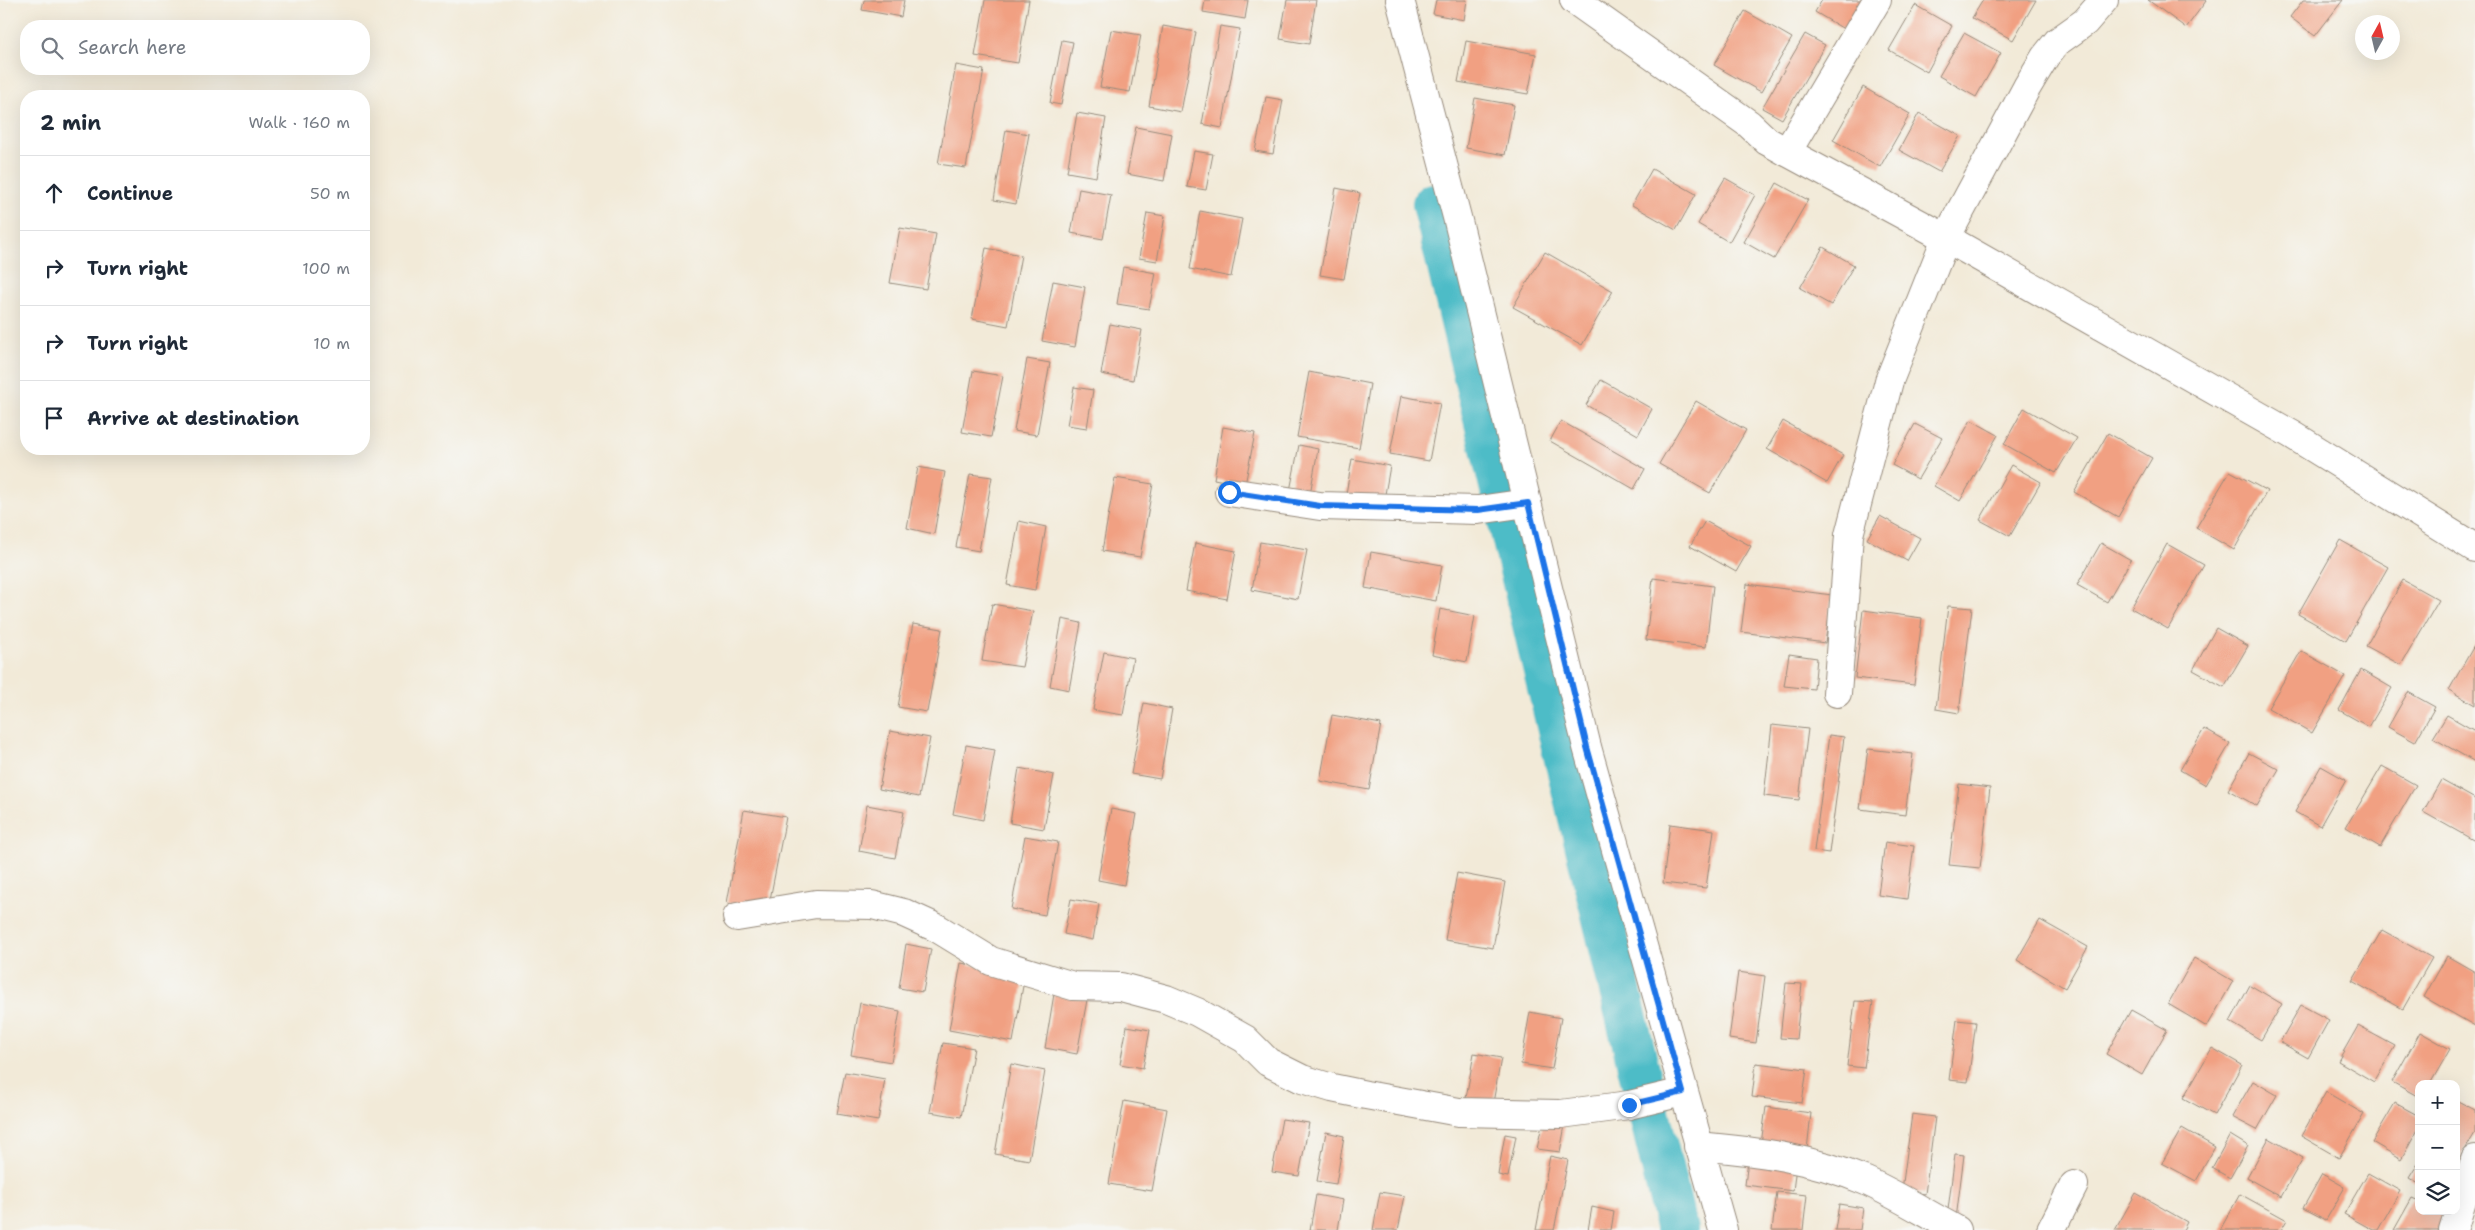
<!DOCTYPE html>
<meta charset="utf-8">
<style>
body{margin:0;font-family:"Shantell Sans",sans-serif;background:#f2f2f3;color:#1f2937}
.controls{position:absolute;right:15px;bottom:15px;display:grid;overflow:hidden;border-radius:10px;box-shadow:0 5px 20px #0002}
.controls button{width:45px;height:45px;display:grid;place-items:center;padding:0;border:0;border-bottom:1px solid #e0e1e3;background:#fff;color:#1f2937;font:25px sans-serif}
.compass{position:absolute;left:2355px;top:15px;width:45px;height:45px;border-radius:50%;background:#fff;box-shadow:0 5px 20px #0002;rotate:8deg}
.stop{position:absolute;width:15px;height:15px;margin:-11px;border:4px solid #1a73e8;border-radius:50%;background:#fff}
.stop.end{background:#1a73e8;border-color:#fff;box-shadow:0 1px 5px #0008}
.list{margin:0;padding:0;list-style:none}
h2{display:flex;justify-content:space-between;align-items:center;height:65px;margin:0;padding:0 20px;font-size:21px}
h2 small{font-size:16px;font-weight:400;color:#747a83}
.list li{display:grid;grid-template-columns:32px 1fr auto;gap:15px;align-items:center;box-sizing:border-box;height:75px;padding:0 20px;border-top:1px solid #e0e1e3}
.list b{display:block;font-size:19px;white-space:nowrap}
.list em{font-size:16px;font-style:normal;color:#747a83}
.icon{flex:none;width:28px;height:28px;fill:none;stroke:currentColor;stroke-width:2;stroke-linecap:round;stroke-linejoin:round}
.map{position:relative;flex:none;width:2475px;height:1230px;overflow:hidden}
.search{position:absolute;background:#fff;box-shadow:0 5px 20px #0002;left:20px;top:20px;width:350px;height:55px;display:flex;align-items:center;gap:12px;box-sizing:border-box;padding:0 18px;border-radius:20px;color:#747a83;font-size:19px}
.panel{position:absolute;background:#fff;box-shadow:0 5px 20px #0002;left:20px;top:90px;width:350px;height:365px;border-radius:20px}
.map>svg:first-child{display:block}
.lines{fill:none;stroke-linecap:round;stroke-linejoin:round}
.canal{stroke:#4ebcc7;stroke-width:42}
.building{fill:#f1a082}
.minor-casing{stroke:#968a7b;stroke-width:30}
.minor{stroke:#fff;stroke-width:28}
.route{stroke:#1a73e8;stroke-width:6}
</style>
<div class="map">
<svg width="2475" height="1230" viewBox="0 0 2475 1230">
<rect width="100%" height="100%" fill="#f6f6f2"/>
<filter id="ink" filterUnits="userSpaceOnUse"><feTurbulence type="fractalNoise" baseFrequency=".02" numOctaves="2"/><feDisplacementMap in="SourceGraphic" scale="10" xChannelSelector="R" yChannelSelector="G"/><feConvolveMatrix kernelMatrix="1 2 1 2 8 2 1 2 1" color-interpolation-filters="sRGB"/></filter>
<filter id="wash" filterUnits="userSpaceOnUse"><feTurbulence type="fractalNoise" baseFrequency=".0096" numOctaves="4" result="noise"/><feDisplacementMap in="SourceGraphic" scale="20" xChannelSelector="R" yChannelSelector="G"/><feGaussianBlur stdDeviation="1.12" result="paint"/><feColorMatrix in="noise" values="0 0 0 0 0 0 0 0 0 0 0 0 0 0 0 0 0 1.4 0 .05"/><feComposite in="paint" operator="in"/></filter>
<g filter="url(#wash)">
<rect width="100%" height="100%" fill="#f2ead8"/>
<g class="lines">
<!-- canal -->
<polyline class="canal" points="1433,204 1677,1230"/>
</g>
<g id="blocks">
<!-- building -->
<g class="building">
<polygon points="864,0 904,0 901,17 862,10"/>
<polygon points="985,0 1029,0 1018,63 975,56"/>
<polygon points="1205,0 1248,0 1245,19 1203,12"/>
<polygon points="1287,0 1316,0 1309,44 1280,39"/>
<polygon points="1436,0 1467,0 1464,20 1433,14"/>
<polygon points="1822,0 1874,0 1854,35 1815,12"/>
<polygon points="1983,0 2036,0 2013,40 1972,18"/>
<polygon points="2148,0 2205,0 2206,1 2186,28"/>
<polygon points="2303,0 2343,0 2315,36 2290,17"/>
<polygon points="1915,5 1952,26 1927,72 1889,50"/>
<polygon points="1745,11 1792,38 1761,92 1714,65"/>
<polygon points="1163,26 1196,32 1181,112 1149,106"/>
<polygon points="1220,26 1240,29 1222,128 1202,124"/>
<polygon points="1111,30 1141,35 1130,92 1100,87"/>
<polygon points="1964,33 2001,53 1976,97 1939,76"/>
<polygon points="1805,34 1825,45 1782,119 1762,108"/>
<polygon points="1062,40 1073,42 1061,105 1050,103"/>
<polygon points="1466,41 1536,54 1528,94 1458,82"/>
<polygon points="956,65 984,70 966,168 938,164"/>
<polygon points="1863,87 1910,114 1880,167 1833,140"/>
<polygon points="1266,97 1283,100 1273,154 1255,151"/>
<polygon points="1475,98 1514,105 1505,155 1466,148"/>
<polygon points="1077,113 1106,118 1096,177 1067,172"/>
<polygon points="1919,113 1960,136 1939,172 1899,150"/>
<polygon points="1136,127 1172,134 1164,181 1127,174"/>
<polygon points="1006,130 1029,134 1016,204 994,200"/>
<polygon points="1194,151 1213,154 1206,190 1187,187"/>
<polygon points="1652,169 1696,194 1676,230 1632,205"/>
<polygon points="1725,178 1755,195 1729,242 1698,224"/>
<polygon points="1777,183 1808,200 1774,259 1744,242"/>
<polygon points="1336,188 1360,193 1344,279 1320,275"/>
<polygon points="1079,189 1111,195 1103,239 1071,233"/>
<polygon points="1200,211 1242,219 1231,277 1190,269"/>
<polygon points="1147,213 1165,216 1157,261 1139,258"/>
<polygon points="900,228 936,234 926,289 890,283"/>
<polygon points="1823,247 1854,265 1831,305 1800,288"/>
<polygon points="986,248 1021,255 1008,326 972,319"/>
<polygon points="1545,252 1613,291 1582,345 1513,307"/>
<polygon points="1123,267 1156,273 1149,309 1117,304"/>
<polygon points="1053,281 1085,287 1075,347 1042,341"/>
<polygon points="1110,324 1142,330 1133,380 1101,374"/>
<polygon points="1027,359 1050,363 1037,435 1014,431"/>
<polygon points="973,371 1003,376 991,437 962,432"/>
<polygon points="1309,372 1370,384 1359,448 1297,437"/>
<polygon points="1601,380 1652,409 1638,435 1586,405"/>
<polygon points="1074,387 1093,390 1087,428 1067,425"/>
<polygon points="1401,396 1440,403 1429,461 1390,454"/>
<polygon points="1696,401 1746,430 1710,493 1659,464"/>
<polygon points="2024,408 2077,438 2056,473 2004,444"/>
<polygon points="1971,420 1998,435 1960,501 1934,486"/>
<polygon points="1561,421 1645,469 1634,489 1550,441"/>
<polygon points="1783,421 1843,455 1827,483 1767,449"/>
<polygon points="1915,424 1942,438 1918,479 1892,465"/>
<polygon points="1223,427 1255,433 1245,485 1214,479"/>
<polygon points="2108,433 2152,458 2118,517 2074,492"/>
<polygon points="1299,445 1318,449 1309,500 1289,496"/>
<polygon points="1352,459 1390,466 1384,500 1346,494"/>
<polygon points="2011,465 2041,482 2010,536 1980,520"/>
<polygon points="918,467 945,472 934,534 907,528"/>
<polygon points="2230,471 2267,491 2234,550 2196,528"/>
<polygon points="970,474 992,477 979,551 956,547"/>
<polygon points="1115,478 1153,484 1140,557 1102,551"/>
<polygon points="1880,516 1920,538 1907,561 1867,539"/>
<polygon points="1019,521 1046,527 1035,590 1007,585"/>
<polygon points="1705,521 1751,546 1736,572 1690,546"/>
<polygon points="2340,540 2388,567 2346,641 2298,614"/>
<polygon points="1260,542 1307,550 1298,599 1252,590"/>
<polygon points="1195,543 1236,551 1227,599 1186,591"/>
<polygon points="2101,543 2131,560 2107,602 2077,585"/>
<polygon points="2167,544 2204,565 2168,629 2131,608"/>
<polygon points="1371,552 1442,565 1436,601 1365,588"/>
<polygon points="1653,578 1713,586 1706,647 1646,640"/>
<polygon points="2403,580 2439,600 2401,665 2366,646"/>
<polygon points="1747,584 1832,595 1825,643 1741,632"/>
<polygon points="992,604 1033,611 1022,667 982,661"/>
<polygon points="1948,606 1972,608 1959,713 1936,709"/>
<polygon points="1440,609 1475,616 1467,662 1432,655"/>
<polygon points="1863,610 1922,618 1914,685 1855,678"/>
<polygon points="1062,619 1081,623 1069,690 1050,686"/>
<polygon points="913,624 942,629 927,712 898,707"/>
<polygon points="2216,628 2248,646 2224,687 2193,670"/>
<polygon points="2475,644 2475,705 2449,690"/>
<polygon points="2301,651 2345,676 2312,733 2268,708"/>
<polygon points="1104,652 1133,658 1123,715 1093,710"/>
<polygon points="1789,654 1817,658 1814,689 1784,686"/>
<polygon points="2361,670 2392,688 2369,727 2339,710"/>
<polygon points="2408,692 2435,707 2415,742 2388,727"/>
<polygon points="1144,703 1172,709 1160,779 1131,774"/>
<polygon points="1332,715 1381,724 1369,790 1320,781"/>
<polygon points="2447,715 2475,731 2475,762 2433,738"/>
<polygon points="1772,725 1808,729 1799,800 1764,796"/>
<polygon points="2204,729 2230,744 2206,785 2180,770"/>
<polygon points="890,731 930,738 919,797 879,789"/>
<polygon points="1829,735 1844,737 1829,853 1814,851"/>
<polygon points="966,745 995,750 983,820 953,814"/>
<polygon points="1868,749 1913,754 1905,815 1860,809"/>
<polygon points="2249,753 2279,769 2257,806 2228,790"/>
<polygon points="2321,766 2346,780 2320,826 2295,812"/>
<polygon points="2382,766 2416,785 2380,847 2346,827"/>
<polygon points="1019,768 1054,775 1044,829 1010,823"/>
<polygon points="2441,780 2475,799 2475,841 2423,812"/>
<polygon points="1959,784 1990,788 1980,868 1949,865"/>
<polygon points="867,805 904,812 895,858 859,851"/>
<polygon points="1111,809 1137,814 1124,885 1098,880"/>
<polygon points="744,810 786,817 768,910 727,903"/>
<polygon points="1670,824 1714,830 1706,888 1663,883"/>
<polygon points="1025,836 1058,842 1045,915 1011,909"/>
<polygon points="1885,842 1914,846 1907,899 1878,895"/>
<polygon points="1457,873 1505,882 1493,948 1445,940"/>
<polygon points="1071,899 1099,904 1093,940 1064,934"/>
<polygon points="2040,920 2088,947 2065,988 2017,960"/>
<polygon points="2382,930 2432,958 2403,1009 2352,981"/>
<polygon points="906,944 931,949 923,992 899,988"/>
<polygon points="2447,956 2475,972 2475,1026 2424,997"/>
<polygon points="2194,958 2233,981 2207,1027 2168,1004"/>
<polygon points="961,963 1025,975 1013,1042 949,1030"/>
<polygon points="1738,972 1765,976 1756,1043 1729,1039"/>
<polygon points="1786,983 1802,984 1796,1039 1780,1038"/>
<polygon points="2250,985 2282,1004 2261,1040 2230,1022"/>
<polygon points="1054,994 1087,1000 1077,1054 1045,1048"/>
<polygon points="1855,1001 1873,1002 1864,1068 1847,1066"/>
<polygon points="860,1003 900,1011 891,1062 851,1055"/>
<polygon points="2301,1005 2329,1020 2308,1058 2280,1042"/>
<polygon points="2131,1010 2167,1030 2142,1075 2106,1054"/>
<polygon points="1530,1012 1561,1018 1552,1069 1521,1064"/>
<polygon points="1957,1020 1976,1022 1968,1082 1949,1080"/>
<polygon points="1127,1026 1150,1030 1143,1068 1120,1064"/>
<polygon points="2358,1026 2395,1046 2374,1082 2338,1061"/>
<polygon points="2420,1032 2450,1049 2430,1084 2419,1084 2419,1097 2392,1082"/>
<polygon points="943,1043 974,1048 961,1117 930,1112"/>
<polygon points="2212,1048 2242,1065 2214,1115 2183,1098"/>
<polygon points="1474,1053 1501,1058 1493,1103 1466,1098"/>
<polygon points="1756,1063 1807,1069 1802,1103 1752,1097"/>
<polygon points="1011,1064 1045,1071 1029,1160 995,1154"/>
<polygon points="845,1072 885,1079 878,1121 837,1114"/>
<polygon points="2253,1081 2277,1095 2257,1130 2232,1117"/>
<polygon points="2326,1092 2364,1114 2339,1158 2301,1136"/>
<polygon points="2456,1100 2475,1110 2475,1133 2459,1160 2456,1158"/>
<polygon points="1124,1101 1167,1109 1152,1191 1109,1184"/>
<polygon points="2395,1103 2419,1116 2419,1128 2401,1159 2372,1142"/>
<polygon points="1766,1107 1811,1113 1807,1150 1761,1144"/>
<polygon points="1912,1114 1935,1117 1925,1194 1902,1190"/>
<polygon points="1544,1115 1566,1120 1560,1152 1537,1149"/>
<polygon points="1282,1119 1309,1123 1299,1176 1272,1172"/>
<polygon points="2182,1128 2215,1147 2196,1181 2162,1163"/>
<polygon points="1326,1132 1344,1136 1336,1184 1317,1181"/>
<polygon points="1505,1134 1516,1136 1508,1177 1498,1175"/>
<polygon points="2230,1135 2248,1146 2230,1178 2212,1168"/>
<polygon points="2269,1138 2303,1158 2281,1197 2247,1178"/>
<polygon points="1955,1154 1964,1155 1956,1219 1947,1218"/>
<polygon points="1550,1156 1568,1160 1554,1230 1536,1230"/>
<polygon points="1748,1160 1796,1166 1793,1191 1745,1185"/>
<polygon points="2419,1162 2419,1184 2409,1178"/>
<polygon points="2368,1173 2400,1191 2378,1230 2373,1230 2344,1214"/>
<polygon points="2322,1174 2345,1187 2326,1220 2303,1208"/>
<polygon points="1380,1192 1405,1196 1398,1230 1373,1230"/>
<polygon points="1777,1192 1807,1195 1803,1230 1772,1230"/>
<polygon points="2136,1193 2187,1222 2183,1230 2115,1230"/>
<polygon points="2240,1194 2287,1220 2281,1230 2220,1230"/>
<polygon points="1316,1195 1343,1200 1338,1230 1310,1230"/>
<polygon points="2412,1198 2419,1201 2419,1211 2436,1211 2448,1218 2442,1230 2394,1230"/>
<polygon points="1839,1204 1863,1208 1860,1230 1835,1230"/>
<polygon points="1592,1207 1614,1212 1611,1230 1588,1230"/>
</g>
</g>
</g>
<g filter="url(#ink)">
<use href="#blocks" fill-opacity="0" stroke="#968a7b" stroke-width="1"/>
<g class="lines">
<defs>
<g id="minor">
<polyline points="1400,0 1458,221 1587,747 1723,1230"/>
<polyline points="1574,0 1749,124 1767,141 1787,152"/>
<polyline points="1877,0 1787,152 1946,238 2291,434 2475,548"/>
<polyline points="1229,492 1320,506 1478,510 1527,503"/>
<polyline points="1837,693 1849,535 1889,381 1946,238 2027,87 2045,57 2057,42 2085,22 2104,0"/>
<polyline points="737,917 816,904 872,905 904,913 937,928 991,961 1073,986 1121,987 1166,999 1197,1012 1245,1039 1268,1062 1302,1079 1332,1088 1366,1095 1459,1112 1561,1114 1629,1105 1683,1092"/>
<path d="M1698 1146C1756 1151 1812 1158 1866 1181 1897 1195 1927 1214 1957 1230"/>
<polyline points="2051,1230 2074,1185"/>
<polyline points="2453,1230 2475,1160"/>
</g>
</defs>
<!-- minor casing -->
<use href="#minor" class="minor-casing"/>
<!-- minor -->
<use href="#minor" class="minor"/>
</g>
</g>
<g class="lines" filter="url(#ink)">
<!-- route -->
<polyline class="route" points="1229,492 1320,506 1478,510 1528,503 1587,747 1683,1092 1629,1105"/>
</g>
</svg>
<div class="controls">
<button>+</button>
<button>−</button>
<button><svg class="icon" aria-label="layers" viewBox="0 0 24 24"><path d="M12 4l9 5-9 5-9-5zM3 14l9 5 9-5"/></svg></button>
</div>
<svg class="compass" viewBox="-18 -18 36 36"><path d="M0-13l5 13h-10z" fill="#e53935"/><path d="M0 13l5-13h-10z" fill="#747a83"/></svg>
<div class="stop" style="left:1229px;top:492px"></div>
<div class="stop end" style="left:1629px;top:1105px"></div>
<div class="search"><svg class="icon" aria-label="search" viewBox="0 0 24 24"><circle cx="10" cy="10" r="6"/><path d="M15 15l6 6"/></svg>Search here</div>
<section class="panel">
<h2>2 min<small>Walk · 160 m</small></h2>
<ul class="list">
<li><svg class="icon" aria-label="ahead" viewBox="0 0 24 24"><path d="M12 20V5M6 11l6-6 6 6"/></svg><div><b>Continue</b></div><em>50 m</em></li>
<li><svg class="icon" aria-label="right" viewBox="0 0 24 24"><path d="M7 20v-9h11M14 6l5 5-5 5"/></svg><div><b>Turn right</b></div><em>100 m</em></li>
<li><svg class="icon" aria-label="right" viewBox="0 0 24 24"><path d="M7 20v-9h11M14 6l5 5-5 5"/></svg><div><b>Turn right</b></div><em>10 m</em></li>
<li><svg class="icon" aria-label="arrive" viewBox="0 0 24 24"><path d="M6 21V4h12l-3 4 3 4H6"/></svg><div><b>Arrive at destination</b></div></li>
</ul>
</section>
</div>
